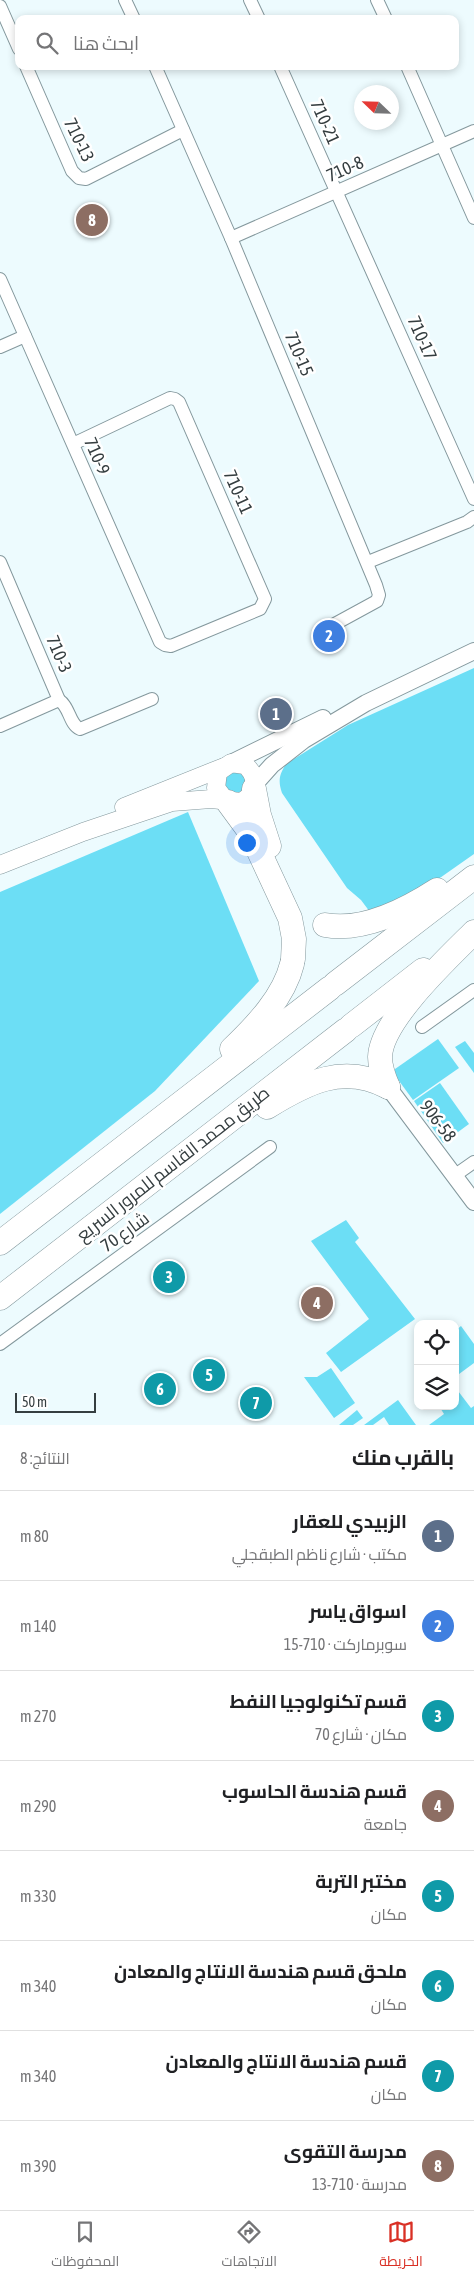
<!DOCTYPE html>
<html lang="ar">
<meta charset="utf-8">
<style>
body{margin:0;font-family:"Asap Condensed",Cairo,sans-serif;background:#f6f6f6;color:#202124;direction:rtl}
.controls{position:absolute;right:15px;bottom:15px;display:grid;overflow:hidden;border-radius:10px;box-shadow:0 2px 8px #0003}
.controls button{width:45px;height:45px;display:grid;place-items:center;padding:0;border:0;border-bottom:1px solid #e0e0e0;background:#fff;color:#202124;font:25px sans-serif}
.compass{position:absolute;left:354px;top:85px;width:45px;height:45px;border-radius:50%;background:#fff;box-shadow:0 2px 8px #0003;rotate:293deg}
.scale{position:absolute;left:15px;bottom:12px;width:81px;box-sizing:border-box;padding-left:5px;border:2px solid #353e40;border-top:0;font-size:14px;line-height:18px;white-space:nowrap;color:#353e40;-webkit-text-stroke:4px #fff;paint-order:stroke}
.you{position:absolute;left:246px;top:842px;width:18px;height:18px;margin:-12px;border:4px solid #fff;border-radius:50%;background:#1a73e8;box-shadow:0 0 0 8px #1a73e833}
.badge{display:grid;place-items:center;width:32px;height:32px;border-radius:50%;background:#d93025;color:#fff;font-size:16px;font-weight:700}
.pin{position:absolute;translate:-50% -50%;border:2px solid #fff;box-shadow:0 1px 5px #0006}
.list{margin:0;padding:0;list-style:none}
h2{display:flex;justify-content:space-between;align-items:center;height:65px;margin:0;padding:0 20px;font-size:21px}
h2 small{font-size:16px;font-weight:400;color:#757577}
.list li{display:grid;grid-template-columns:32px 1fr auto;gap:15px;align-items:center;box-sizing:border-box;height:90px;padding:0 20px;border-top:1px solid #e0e0e0}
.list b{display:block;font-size:19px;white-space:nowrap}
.list p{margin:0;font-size:16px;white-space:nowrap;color:#757577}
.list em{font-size:16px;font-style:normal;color:#757577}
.icon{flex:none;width:28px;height:28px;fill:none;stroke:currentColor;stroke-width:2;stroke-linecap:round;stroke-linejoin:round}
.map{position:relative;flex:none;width:474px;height:1425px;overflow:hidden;direction:ltr}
.search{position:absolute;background:#fff;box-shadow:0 2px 8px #0003;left:15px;right:15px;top:15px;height:55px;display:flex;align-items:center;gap:12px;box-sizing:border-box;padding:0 18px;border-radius:10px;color:#757577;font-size:19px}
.sheet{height:785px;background:#fff}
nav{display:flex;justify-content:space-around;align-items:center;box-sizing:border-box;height:70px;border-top:1px solid #e0e0e0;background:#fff;font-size:14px;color:#757577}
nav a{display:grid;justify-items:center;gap:2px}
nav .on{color:#d93025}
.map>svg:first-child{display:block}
.green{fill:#6cdef5}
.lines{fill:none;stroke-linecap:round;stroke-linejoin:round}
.minor-casing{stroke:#84989d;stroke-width:14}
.tertiary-casing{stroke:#84989d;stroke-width:18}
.secondary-casing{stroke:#84989d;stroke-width:19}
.motorway-casing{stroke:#84989d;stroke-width:25}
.minor{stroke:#fff;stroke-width:12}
.tertiary{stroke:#fff;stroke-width:16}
.secondary{stroke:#fff;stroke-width:18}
.motorway{stroke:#fff;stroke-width:24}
.labels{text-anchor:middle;stroke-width:5;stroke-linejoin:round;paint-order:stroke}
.street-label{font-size:18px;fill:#353e40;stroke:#fff}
</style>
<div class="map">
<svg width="474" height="1425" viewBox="0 0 474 1425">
<rect width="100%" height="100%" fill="#edfbfe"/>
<!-- green -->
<g class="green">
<path d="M474 668V854L427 887 370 912 361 900 347 888 282 793C278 781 279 775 286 764L348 725Z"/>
<circle cx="236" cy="783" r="11"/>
<polygon points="188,812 259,981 155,1091 0,1214 0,892"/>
<polygon points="438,1039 459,1068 413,1100 394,1074 395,1069"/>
<polygon points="465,1041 474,1053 474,1073 455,1047"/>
<polygon points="440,1083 469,1124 443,1143 414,1101"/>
<polygon points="346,1220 359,1238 355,1242 415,1319 341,1372 326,1353 369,1319 311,1241"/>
<polygon points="461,1326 474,1344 474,1363 455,1377 455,1366 459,1362 455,1355 455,1331"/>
<polygon points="331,1368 355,1403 334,1418 304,1377 317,1377"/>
<polygon points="455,1387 471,1408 474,1406 474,1425 429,1425 444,1414 439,1406 455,1406"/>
<polygon points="398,1400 416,1425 389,1425 384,1417 373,1425 364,1425"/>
<polygon points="357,1410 363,1418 353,1425 339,1425"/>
</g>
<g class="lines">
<defs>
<g id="minor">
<polyline points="125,0 134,19"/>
<polyline points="250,0 259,19"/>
<polyline points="377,0 386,19"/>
<polyline points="0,6 19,49"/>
<polyline points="26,66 72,171 79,178 86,179 183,130"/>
<polyline points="155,66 231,238 376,585 379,595 377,601 322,631"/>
<polyline points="280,66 474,499"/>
<polyline points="407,66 474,218"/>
<polyline points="231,238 474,131"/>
<polyline points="0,279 160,642 165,645 171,646 260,609 265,599 179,402 175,399 170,398 73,444"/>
<polyline points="0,347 25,336"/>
<polyline points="0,562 59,700 0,726"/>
<polyline points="368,562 467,522 474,517"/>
<path d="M59 700C70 707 69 724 80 729L152 699"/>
<polyline points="422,1027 474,990"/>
<polyline points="454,1176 474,1162"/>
<polyline points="0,1344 270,1147"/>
</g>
<g id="tertiary">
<polyline points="231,763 323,718"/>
<polyline points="255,784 272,765 304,740 366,703 474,651"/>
<polyline points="388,1087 474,1202"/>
</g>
<g id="secondary">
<polyline points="124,807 224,767"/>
<path d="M0 865 83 832 172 802 211 799 241 802C257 794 259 777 245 765L231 763 218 772 216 788 225 800"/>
</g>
<g id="motorway">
<polyline points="254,789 259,815 269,846"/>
<polyline points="228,802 250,832 290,918 294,939 293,959"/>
<path d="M325 925C363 932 406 910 437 890"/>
<polyline points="335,984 474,877"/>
<polyline points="351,1026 423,970"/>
<path d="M232 1049C256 1026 284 997 292 964"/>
<path d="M388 1087C384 1078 380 1068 380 1057 381 1020 448 958 474 932"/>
<path d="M267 1107C306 1083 343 1063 388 1087"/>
<polyline points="0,1243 330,988"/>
<polyline points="0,1298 346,1030"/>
</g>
</defs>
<!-- minor casing -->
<use href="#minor" class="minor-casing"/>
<!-- tertiary casing -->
<use href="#tertiary" class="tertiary-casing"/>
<!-- secondary casing -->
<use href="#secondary" class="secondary-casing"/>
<!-- motorway casing -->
<use href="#motorway" class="motorway-casing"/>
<!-- minor -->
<use href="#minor" class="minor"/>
<!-- tertiary -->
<use href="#tertiary" class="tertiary"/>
<!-- secondary -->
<use href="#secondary" class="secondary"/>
<!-- motorway -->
<use href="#motorway" class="motorway"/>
</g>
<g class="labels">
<!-- street labels -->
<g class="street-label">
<text transform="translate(325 122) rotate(66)" y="6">710-21</text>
<text transform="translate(79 140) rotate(64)" y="6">710-13</text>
<text transform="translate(345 169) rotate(-24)" y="6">710-8</text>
<text transform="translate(422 338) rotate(66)" y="6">710-17</text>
<text transform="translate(299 354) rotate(67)" y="6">710-15</text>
<text transform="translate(97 456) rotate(66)" y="6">710-9</text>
<text transform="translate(238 492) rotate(66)" y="6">710-11</text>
<text transform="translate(59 654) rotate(67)" y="6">710-3</text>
<text transform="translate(438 1121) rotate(53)" y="6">906-58</text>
<text transform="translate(173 1164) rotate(-38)" y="6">طريق محمد القاسم للمرور السريع</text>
<text transform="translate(125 1232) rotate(-36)" y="6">شارع 70</text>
</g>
</g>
</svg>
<div class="controls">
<button><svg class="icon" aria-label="locate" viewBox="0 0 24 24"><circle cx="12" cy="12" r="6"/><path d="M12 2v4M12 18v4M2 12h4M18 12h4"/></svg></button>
<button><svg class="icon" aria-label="layers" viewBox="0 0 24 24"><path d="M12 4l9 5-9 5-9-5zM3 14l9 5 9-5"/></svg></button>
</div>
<svg class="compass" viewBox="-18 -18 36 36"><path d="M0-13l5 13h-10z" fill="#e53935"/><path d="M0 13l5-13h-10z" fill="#757577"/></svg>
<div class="scale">50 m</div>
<div class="you"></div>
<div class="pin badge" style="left:276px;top:714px;background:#5c6f8a">1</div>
<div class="pin badge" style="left:329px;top:636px;background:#3f7fe0">2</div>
<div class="pin badge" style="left:169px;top:1277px;background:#0f9aa8">3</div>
<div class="pin badge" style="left:317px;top:1303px;background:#8d6e63">4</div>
<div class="pin badge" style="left:209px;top:1375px;background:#0f9aa8">5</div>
<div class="pin badge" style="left:160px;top:1389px;background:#0f9aa8">6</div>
<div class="pin badge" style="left:256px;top:1403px;background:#0f9aa8">7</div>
<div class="pin badge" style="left:92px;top:220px;background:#8d6e63">8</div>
<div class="search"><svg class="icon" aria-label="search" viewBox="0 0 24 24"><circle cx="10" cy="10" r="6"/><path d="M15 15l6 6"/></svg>ابحث هنا</div>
</div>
<section class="sheet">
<h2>بالقرب منك<small>النتائج: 8</small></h2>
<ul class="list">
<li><span class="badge" style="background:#5c6f8a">1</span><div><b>الزبيدي للعقار</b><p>مكتب · شارع ناظم الطبقجلي</p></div><em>80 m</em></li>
<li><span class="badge" style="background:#3f7fe0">2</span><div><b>اسواق ياسر</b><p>سوبرماركت · 710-15</p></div><em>140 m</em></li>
<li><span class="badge" style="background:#0f9aa8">3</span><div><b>قسم تكنولوجيا النفط</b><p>مكان · شارع 70</p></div><em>270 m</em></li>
<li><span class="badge" style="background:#8d6e63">4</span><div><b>قسم هندسة الحاسوب</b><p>جامعة</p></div><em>290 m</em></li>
<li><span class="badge" style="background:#0f9aa8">5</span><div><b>مختبر التربة</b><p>مكان</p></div><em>330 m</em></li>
<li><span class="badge" style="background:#0f9aa8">6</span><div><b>ملحق قسم هندسة الانتاج والمعادن</b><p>مكان</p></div><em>340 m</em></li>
<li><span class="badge" style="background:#0f9aa8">7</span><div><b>قسم هندسة الانتاج والمعادن</b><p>مكان</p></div><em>340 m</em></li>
<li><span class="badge" style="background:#8d6e63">8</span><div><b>مدرسة التقوى</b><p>مدرسة · 710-13</p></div><em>390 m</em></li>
</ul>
</section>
<nav>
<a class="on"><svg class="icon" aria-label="map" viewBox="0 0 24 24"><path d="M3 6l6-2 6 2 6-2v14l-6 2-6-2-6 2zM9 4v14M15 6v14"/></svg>الخريطة</a>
<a><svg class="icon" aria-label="directions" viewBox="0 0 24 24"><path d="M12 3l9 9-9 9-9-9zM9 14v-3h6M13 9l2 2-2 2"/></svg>الاتجاهات</a>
<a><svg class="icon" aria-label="saved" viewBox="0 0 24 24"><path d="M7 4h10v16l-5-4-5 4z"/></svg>المحفوظات</a>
</nav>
